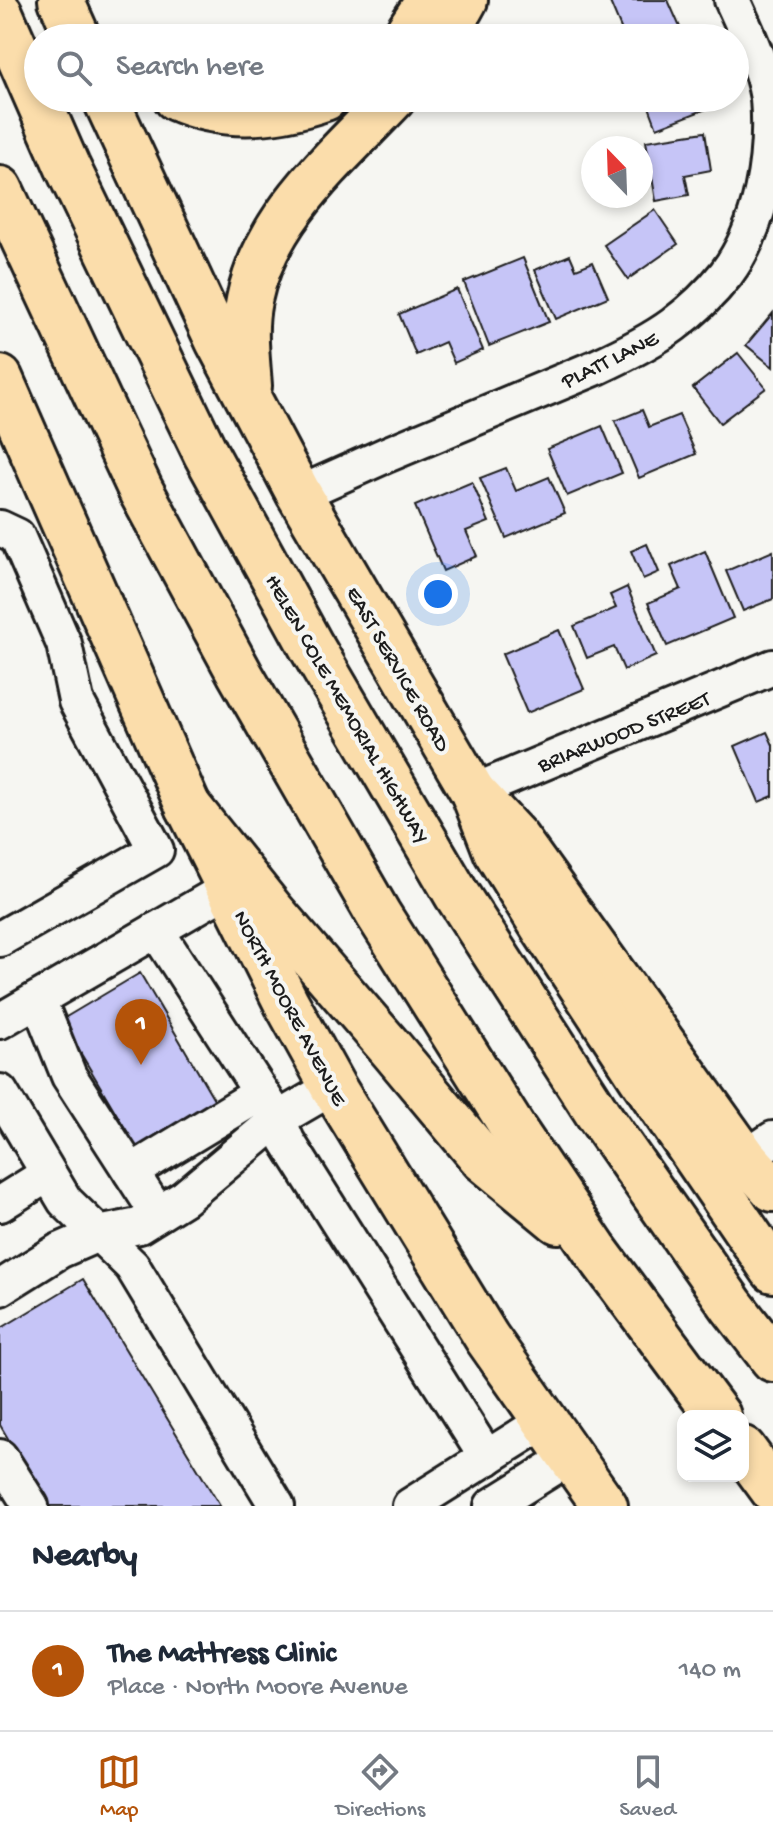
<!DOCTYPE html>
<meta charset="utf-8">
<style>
body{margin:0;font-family:"Gochi Hand",sans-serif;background:#f6f6f7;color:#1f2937}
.controls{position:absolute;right:24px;bottom:24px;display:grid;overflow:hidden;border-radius:16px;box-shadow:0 4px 12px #0003}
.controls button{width:72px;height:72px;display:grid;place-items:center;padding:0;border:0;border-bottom:2px solid #e0e1e3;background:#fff;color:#1f2937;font:40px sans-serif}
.compass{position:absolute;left:581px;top:136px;width:72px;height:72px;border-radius:50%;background:#fff;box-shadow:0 4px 12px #0003;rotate:337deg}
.you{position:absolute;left:438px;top:594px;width:28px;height:28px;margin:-20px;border:6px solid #fff;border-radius:50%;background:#1a73e8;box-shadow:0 0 0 12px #1a73e833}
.badge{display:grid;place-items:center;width:52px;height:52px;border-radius:50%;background:#b45309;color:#fff;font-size:26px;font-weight:700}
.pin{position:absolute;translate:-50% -66px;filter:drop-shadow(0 2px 4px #0008)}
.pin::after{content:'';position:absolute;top:42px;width:28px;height:24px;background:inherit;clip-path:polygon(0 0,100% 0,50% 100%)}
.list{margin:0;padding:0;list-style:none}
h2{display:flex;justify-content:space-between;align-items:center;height:104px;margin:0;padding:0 32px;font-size:34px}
h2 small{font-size:26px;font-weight:400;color:#747a83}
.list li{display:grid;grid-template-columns:52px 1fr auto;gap:24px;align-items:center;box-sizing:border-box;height:120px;padding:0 32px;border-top:2px solid #e0e1e3}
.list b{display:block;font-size:30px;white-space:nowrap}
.list p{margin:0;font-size:26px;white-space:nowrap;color:#747a83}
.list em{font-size:26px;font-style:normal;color:#747a83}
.icon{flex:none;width:44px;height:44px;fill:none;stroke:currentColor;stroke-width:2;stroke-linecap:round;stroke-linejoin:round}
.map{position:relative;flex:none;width:773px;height:1506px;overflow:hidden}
.search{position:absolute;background:#fff;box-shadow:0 4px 12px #0003;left:24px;right:24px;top:24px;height:88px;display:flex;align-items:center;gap:20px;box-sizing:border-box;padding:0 28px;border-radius:44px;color:#747a83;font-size:30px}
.sheet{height:224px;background:#fff}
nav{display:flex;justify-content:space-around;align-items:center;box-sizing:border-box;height:112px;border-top:2px solid #e0e1e3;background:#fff;font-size:22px;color:#747a83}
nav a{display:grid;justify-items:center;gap:4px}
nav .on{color:#b45309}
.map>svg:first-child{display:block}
.building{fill:#c6c5f7;stroke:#1c1c1c;stroke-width:2}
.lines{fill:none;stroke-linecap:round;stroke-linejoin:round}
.minor-casing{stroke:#1c1c1c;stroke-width:40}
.major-casing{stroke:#1c1c1c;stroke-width:50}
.highway-casing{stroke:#1c1c1c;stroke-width:50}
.minor{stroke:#f6f6f2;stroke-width:34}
.major{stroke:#fbddab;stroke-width:44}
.highway{stroke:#fbddab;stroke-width:44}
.labels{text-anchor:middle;stroke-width:8;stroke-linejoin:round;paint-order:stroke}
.street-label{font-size:22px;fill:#1c1c1c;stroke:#f6f6f2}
</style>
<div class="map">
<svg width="773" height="1506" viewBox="0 0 773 1506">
<rect width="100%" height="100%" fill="#f6f6f2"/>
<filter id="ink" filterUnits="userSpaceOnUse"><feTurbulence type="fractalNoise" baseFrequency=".0125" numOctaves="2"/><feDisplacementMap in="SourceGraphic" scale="16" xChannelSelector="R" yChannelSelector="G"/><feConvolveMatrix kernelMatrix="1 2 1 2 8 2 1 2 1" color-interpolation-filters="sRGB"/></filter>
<g filter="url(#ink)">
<!-- building -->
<g class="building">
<polygon points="609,0 668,0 683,34 674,38 625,38"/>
<polygon points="637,98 705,98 709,108 657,128 648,104 640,107"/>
<polygon points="705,132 711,170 685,175 689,195 656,201 646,141"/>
<polygon points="655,210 678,244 628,279 604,245"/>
<polygon points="570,255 576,269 593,262 608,297 556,319 535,270"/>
<polygon points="523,258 549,322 489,346 464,282"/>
<polygon points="457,289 483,350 454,363 445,342 416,355 399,314"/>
<polygon points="773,313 773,367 746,345"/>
<polygon points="738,353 766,388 720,423 693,388"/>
<polygon points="642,410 649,427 679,415 696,454 639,478 615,421"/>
<polygon points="602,426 622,473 567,496 547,449"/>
<polygon points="506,468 516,491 549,477 565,513 506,538 480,478"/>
<polygon points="472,482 489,522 466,531 477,556 443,571 415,506"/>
<polygon points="647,544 659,572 643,579 631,551"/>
<polygon points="705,551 733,618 667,646 648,603 681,589 671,566"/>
<polygon points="773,551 773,599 743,611 726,571"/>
<polygon points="627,587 656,656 624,670 614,647 587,658 574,626 616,608 610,595"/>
<polygon points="559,630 584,689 527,713 502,654"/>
<polygon points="767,732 773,745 773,796 759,802 735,746"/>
<polygon points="140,973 221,1111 142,1157 61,1020"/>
<polygon points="83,1279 220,1506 48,1506 0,1425 0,1329"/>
</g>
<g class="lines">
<defs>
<g id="minor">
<path d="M299 494 386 455 597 367C623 355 650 342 673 325 692 311 711 293 726 274 762 226 773 157 768 98 762 64 746 31 732 0"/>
<polyline points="0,528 17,536 64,644 76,701 156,850 0,939"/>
<polyline points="473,792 773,667"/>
<polyline points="156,930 278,1119 287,1141 487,1458"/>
<polyline points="38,999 69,1076 158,1214"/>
<polyline points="0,1021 229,888"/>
<polyline points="0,1092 65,1201 132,1266 277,1506"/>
<polyline points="745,1158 773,1139"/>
<polyline points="131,1172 261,1093"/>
<polyline points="0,1204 48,1174"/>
<polyline points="0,1288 59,1251 98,1234 139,1226 184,1198 278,1119 333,1087"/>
<polyline points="0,1457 31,1506"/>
<polyline points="410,1506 545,1421"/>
<polyline points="492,1506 570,1457"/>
</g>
<g id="major">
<polyline points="61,0 78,38"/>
<polyline points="404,38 429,0"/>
<polyline points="444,38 465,0"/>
<polyline points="105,98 218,341 299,494 473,792 516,838 745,1158 773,1189"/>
<path d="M176 98C224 119 276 115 325 98"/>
<polyline points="0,378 188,806 287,1004 333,1087 487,1338 605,1506"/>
<path d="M249 386C247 357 243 329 249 300 266 216 337 158 393 98"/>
</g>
<g id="highway">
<polyline points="0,13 67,166 206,454 311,646 457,895 598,1114 732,1306 773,1359"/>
<polyline points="0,189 141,491 240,674 378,914 514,1130 595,1250 718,1416"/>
<polyline points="473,792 496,851 546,932 641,1077 773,1270"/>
<polyline points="188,806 272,911 393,1051 483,1159 558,1221"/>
<polyline points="743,1449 773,1490"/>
</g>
</defs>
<!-- minor casing -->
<use href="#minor" class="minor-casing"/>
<!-- major casing -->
<use href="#major" class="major-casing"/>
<!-- highway casing -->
<use href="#highway" class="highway-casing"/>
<!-- minor -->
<use href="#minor" class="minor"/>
<!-- major -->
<use href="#major" class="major"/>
<!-- highway -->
<use href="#highway" class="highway"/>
</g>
</g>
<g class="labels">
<!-- street labels -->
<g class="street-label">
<text transform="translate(609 358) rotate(-26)" y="8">PLATT LANE</text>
<text transform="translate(400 668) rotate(60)" y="8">EAST SERVICE ROAD</text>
<text transform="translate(349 708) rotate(60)" y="8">HELEN COLE MEMORIAL HIGHWAY</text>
<text transform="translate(623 730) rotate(-22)" y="8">BRIARWOOD STREET</text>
<text transform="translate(292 1007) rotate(62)" y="8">NORTH MOORE AVENUE</text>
</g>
</g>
</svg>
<div class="controls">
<button><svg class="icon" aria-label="layers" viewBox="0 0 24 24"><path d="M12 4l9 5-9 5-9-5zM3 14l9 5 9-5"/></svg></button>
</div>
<svg class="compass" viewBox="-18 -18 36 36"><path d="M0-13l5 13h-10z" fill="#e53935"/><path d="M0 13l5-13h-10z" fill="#747a83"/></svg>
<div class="you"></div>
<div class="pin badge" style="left:141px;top:1065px">1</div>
<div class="search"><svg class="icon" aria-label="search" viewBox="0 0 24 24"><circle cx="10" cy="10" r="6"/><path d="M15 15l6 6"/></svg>Search here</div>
</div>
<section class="sheet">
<h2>Nearby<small></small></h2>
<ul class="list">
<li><span class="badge">1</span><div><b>The Mattress Clinic</b><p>Place · North Moore Avenue</p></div><em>140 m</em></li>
</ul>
</section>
<nav>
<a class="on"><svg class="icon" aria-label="map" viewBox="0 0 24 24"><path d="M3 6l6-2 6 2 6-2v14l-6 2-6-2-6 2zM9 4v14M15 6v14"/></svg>Map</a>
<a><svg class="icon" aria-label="directions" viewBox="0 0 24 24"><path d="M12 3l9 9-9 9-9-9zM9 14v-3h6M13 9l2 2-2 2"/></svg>Directions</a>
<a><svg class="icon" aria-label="saved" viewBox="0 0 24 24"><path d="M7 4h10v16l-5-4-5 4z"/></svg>Saved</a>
</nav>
